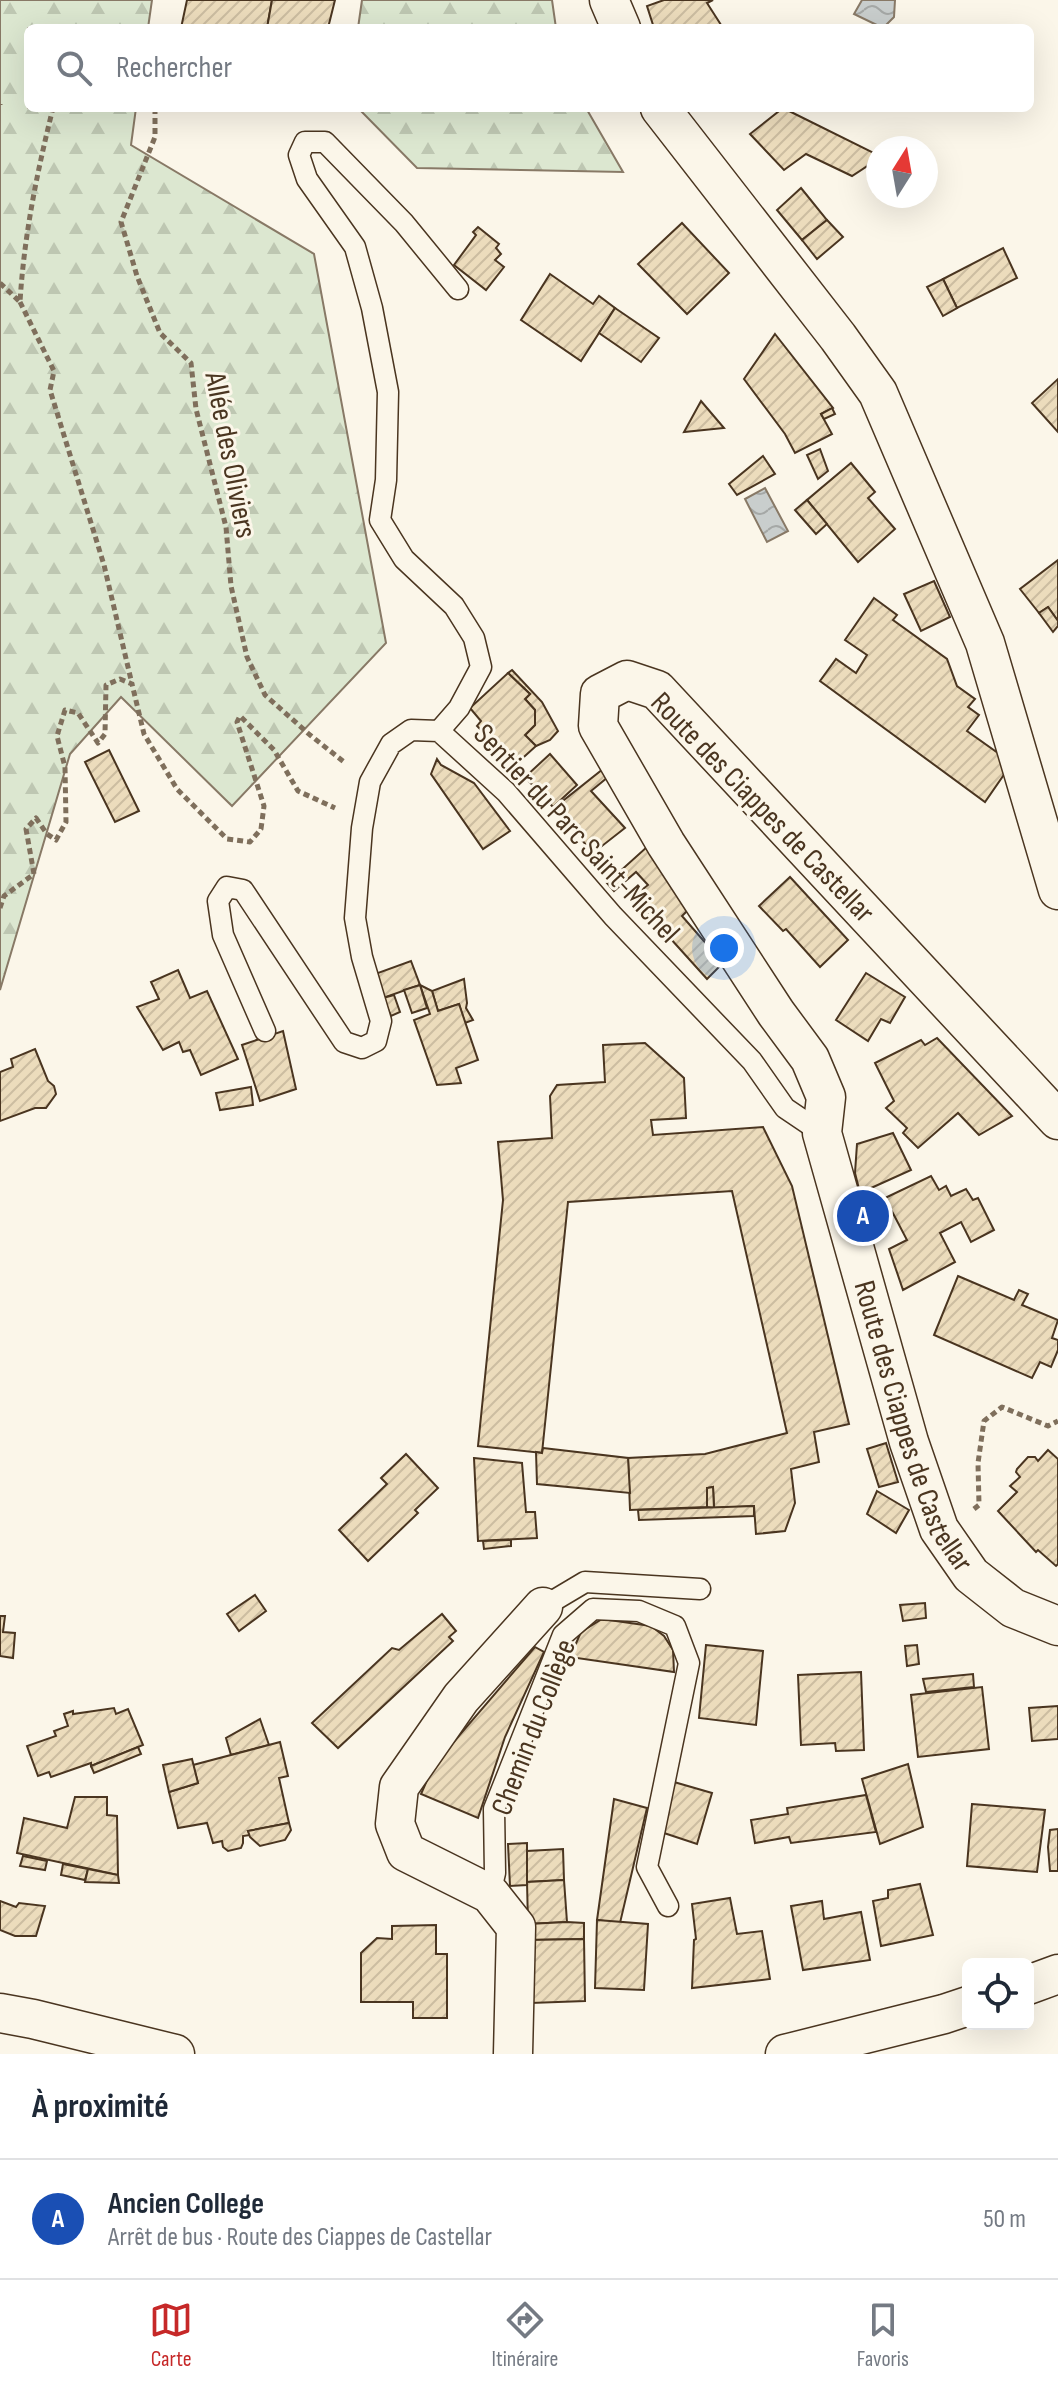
<!DOCTYPE html>
<html lang="fr">
<meta charset="utf-8">
<style>
body{margin:0;font-family:"Sofia Sans Condensed",sans-serif;background:#f2f2f3;color:#1f2937}
.controls{position:absolute;right:24px;bottom:24px;display:grid;overflow:hidden;border-radius:12px;box-shadow:0 8px 32px #0002}
.controls button{width:72px;height:72px;display:grid;place-items:center;padding:0;border:0;border-bottom:2px solid #e0e1e3;background:#fff;color:#1f2937;font:40px sans-serif}
.compass{position:absolute;left:866px;top:136px;width:72px;height:72px;border-radius:50%;background:#fff;box-shadow:0 8px 32px #0002;rotate:11deg}
.you{position:absolute;left:724px;top:948px;width:28px;height:28px;margin:-20px;border:6px solid #fff;border-radius:50%;background:#1a73e8;box-shadow:0 0 0 12px #1a73e833}
.badge{display:grid;place-items:center;width:52px;height:52px;border-radius:50%;background:#c62828;color:#fff;font-size:26px;font-weight:700}
.pin{position:absolute;translate:-50% -50%;border:4px solid #fff;box-shadow:0 2px 8px #0006}
.list{margin:0;padding:0;list-style:none}
h2{display:flex;justify-content:space-between;align-items:center;height:104px;margin:0;padding:0 32px;font-size:34px}
h2 small{font-size:26px;font-weight:400;color:#747a83}
.list li{display:grid;grid-template-columns:52px 1fr auto;gap:24px;align-items:center;box-sizing:border-box;height:120px;padding:0 32px;border-top:2px solid #e0e1e3}
.list b{display:block;font-size:30px;white-space:nowrap}
.list p{margin:0;font-size:26px;white-space:nowrap;color:#747a83}
.list em{font-size:26px;font-style:normal;color:#747a83}
.icon{flex:none;width:44px;height:44px;fill:none;stroke:currentColor;stroke-width:2;stroke-linecap:round;stroke-linejoin:round}
.map{position:relative;flex:none;width:1058px;height:2054px;overflow:hidden}
.search{position:absolute;background:#fff;box-shadow:0 8px 32px #0002;left:24px;right:24px;top:24px;height:88px;display:flex;align-items:center;gap:20px;box-sizing:border-box;padding:0 28px;border-radius:12px;color:#747a83;font-size:30px}
.sheet{height:224px;background:#fff}
nav{display:flex;justify-content:space-around;align-items:center;box-sizing:border-box;height:112px;border-top:2px solid #e0e1e3;background:#fff;font-size:22px;color:#747a83}
nav a{display:grid;justify-items:center;gap:4px}
nav .on{color:#c62828}
.map>svg:first-child{display:block}
.forest{fill:url(#forest-firs);stroke:#887966;stroke-width:2}
.water{fill:url(#water-waves);stroke:#887966;stroke-width:2}
.building{fill:url(#building-hatch);stroke:#4a3520;stroke-width:2}
.lines{fill:none;stroke-linecap:round;stroke-linejoin:round}
.service-casing{stroke:#4a3520;stroke-width:23}
.minor-casing{stroke:#4a3520;stroke-width:41}
.path{stroke:#7f6f5c;stroke-width:5;stroke-dasharray:6 4;stroke-linecap:butt}
.service{stroke:#fbf6e9;stroke-width:20}
.minor{stroke:#fbf6e9;stroke-width:38}
.labels{text-anchor:middle;stroke-width:6;stroke-linejoin:round;paint-order:stroke}
.street-label{font-size:30px;fill:#4a3520;stroke:#fbf6e9}
</style>
<div class="map">
<svg width="1058" height="2054" viewBox="0 0 1058 2054">
<defs>
<pattern id="forest-firs" width="22" height="20" patternUnits="userSpaceOnUse" patternTransform="scale(2)"><rect width="22" height="20" fill="#dce7d0"/><path d="M5 1l3.5 6h-7zM16 11l3.5 6h-7z" fill="#bec7b2"/></pattern>
<pattern id="water-waves" width="16" height="10" patternUnits="userSpaceOnUse" patternTransform="scale(2)"><rect width="16" height="10" fill="#c9cecd"/><path d="M0 5q4-4 8 0t8 0" fill="none" stroke="#a5a8a6"/></pattern>
<pattern id="building-hatch" width="6" height="6" patternUnits="userSpaceOnUse" patternTransform="scale(2)"><rect width="6" height="6" fill="#ecdcbc"/><path d="M-1 1l2-2M0 6l6-6M5 7l2-2" fill="none" stroke="#ccbda1"/></pattern>
</defs>
<rect width="100%" height="100%" fill="#fbf6e9"/>
<!-- forest -->
<g class="forest">
<polygon points="0,0 152,0 148,28 28,28 28,108 136,108 131,145 314,254 386,643 232,806 121,697 70,754 0,990"/>
<polygon points="362,0 552,0 556,28 358,28"/>
<polygon points="358,108 586,108 623,172 417,168"/>
</g>
<!-- water -->
<g class="water">
<polygon points="862,0 895,0 894,17 883,28 854,14"/>
<polygon points="765,488 788,531 767,542 745,499"/>
</g>
<!-- building -->
<g class="building">
<polygon points="187,0 272,0 267,28 181,28"/>
<polygon points="272,0 335,0 328,28 267,28"/>
<polygon points="664,0 713,0 707,3 723,28 654,28 647,6"/>
<polygon points="783,108 878,155 878,159 852,176 806,154 784,170 750,134"/>
<polygon points="801,188 827,220 802,240 777,210"/>
<polygon points="827,220 843,237 817,259 802,240"/>
<polygon points="682,223 729,273 687,314 638,264"/>
<polygon points="478,227 499,244 496,248 501,254 495,260 504,267 486,290 454,265 476,235 473,232"/>
<polygon points="1003,248 1017,278 957,308 943,279"/>
<polygon points="550,274 593,304 599,296 615,308 581,361 521,320"/>
<polygon points="943,279 957,308 943,316 927,287"/>
<polygon points="615,308 659,338 641,362 599,333"/>
<polygon points="775,334 833,408 821,414 832,434 795,453 785,434 744,379"/>
<polygon points="1058,379 1058,432 1032,403"/>
<polygon points="701,401 724,428 684,432"/>
<polygon points="832,408 835,414 824,419 821,414"/>
<polygon points="820,449 828,471 818,479 807,455"/>
<polygon points="763,456 775,474 737,495 729,484"/>
<polygon points="851,463 875,492 868,498 895,529 858,562 807,500"/>
<polygon points="807,500 827,524 816,534 795,510"/>
<polygon points="1058,560 1058,621 1048,607 1039,613 1020,589"/>
<polygon points="934,581 950,617 921,631 904,594"/>
<polygon points="874,598 897,615 893,620 947,659 957,686 975,699 968,707 979,715 967,731 1012,763 985,802 820,681 836,659 856,673 867,655 845,640"/>
<polygon points="1048,607 1058,621 1058,626 1053,632 1039,613"/>
<polygon points="512,670 542,702 558,731 550,740 536,746 525,735 535,725 535,710 525,699 530,694 508,673"/>
<polygon points="508,673 530,694 525,699 535,710 535,725 525,735 536,746 515,765 477,726 481,721 470,708"/>
<polygon points="109,750 139,811 115,822 85,762"/>
<polygon points="550,754 577,785 553,807 525,777"/>
<polygon points="437,759 441,765 474,783 510,831 483,849 431,774"/>
<polygon points="603,769 608,777 591,791 625,828 593,853 554,808"/>
<polygon points="648,846 687,911 682,916 723,963 707,979 633,897 648,885 636,872 614,891 607,883"/>
<polygon points="790,877 848,940 820,967 786,929 783,931 759,906"/>
<polygon points="411,961 420,985 383,998 375,974"/>
<polygon points="178,970 190,998 207,991 238,1059 201,1075 190,1050 183,1052 179,1042 163,1050 137,1007 159,999 151,982"/>
<polygon points="866,973 905,997 890,1023 881,1019 868,1041 836,1020"/>
<polygon points="464,979 467,1003 466,1008 473,1020 465,1023 459,1004 438,1011 432,991"/>
<polygon points="420,985 432,991 438,1011 459,1004 478,1060 456,1068 461,1083 437,1085 414,1020 430,1014"/>
<polygon points="420,985 427,1008 412,1013 404,990"/>
<polygon points="394,995 400,1012 391,1016 383,998"/>
<polygon points="283,1031 296,1089 260,1101 242,1045"/>
<polygon points="937,1038 1012,1116 979,1135 958,1113 918,1148 903,1133 907,1128 886,1108 894,1101 875,1063 921,1040 925,1045"/>
<polygon points="645,1043 684,1078 686,1118 651,1120 653,1135 763,1127 792,1186 849,1424 814,1432 819,1462 791,1469 795,1503 785,1531 756,1534 754,1506 714,1508 713,1487 707,1488 707,1507 630,1510 628,1458 705,1454 787,1433 732,1191 568,1202 542,1453 478,1446 503,1200 498,1142 552,1138 550,1096 557,1085 605,1082 603,1045"/>
<polygon points="35,1049 48,1081 54,1086 56,1094 46,1108 35,1108 0,1121 0,1072 13,1067 11,1059"/>
<polygon points="251,1087 253,1105 220,1110 216,1093"/>
<polygon points="893,1133 911,1170 860,1193 855,1173 857,1144"/>
<polygon points="931,1176 939,1190 946,1186 951,1196 966,1189 973,1200 978,1198 994,1230 971,1242 961,1222 940,1233 955,1262 903,1290 889,1249 907,1240 885,1198"/>
<polygon points="958,1276 1014,1300 1019,1290 1028,1294 1022,1305 1058,1320 1052,1338 1058,1340 1058,1350 1051,1367 1040,1362 1032,1378 934,1335"/>
<polygon points="886,1443 898,1482 879,1487 867,1449"/>
<polygon points="543,1448 628,1458 630,1493 537,1484 536,1452 542,1453"/>
<polygon points="1048,1450 1058,1459 1058,1564 1056,1566 1038,1550 1036,1552 998,1511 1017,1492 1010,1486 1020,1477 1016,1472 1017,1469 1028,1457 1035,1457 1038,1461"/>
<polygon points="406,1454 438,1488 415,1510 418,1513 368,1561 339,1530 387,1484 381,1478"/>
<polygon points="474,1458 522,1463 526,1512 535,1512 537,1538 478,1541"/>
<polygon points="713,1487 714,1508 707,1507 707,1488"/>
<polygon points="877,1491 909,1510 896,1533 867,1514"/>
<polygon points="754,1506 754,1516 639,1520 638,1510"/>
<polygon points="511,1540 511,1546 484,1549 483,1541"/>
<polygon points="255,1595 266,1611 239,1631 227,1614"/>
<polygon points="925,1603 926,1618 903,1621 900,1605"/>
<polygon points="442,1614 456,1631 449,1637 453,1641 338,1748 312,1723 392,1648 399,1650"/>
<polygon points="0,1616 5,1616 3,1632 15,1633 13,1658 0,1656"/>
<polygon points="602,1619 651,1626 664,1636 673,1650 674,1672 570,1657 581,1632"/>
<polygon points="706,1645 763,1651 756,1725 699,1718"/>
<polygon points="917,1645 919,1664 907,1666 905,1646"/>
<polygon points="535,1647 544,1652 505,1737 478,1818 421,1794 428,1778 451,1745"/>
<polygon points="861,1672 864,1750 836,1751 835,1743 801,1745 798,1675"/>
<polygon points="973,1674 974,1687 926,1692 923,1679"/>
<polygon points="982,1687 989,1749 918,1757 911,1695"/>
<polygon points="1058,1706 1058,1739 1032,1741 1029,1708"/>
<polygon points="114,1708 116,1714 128,1709 143,1745 91,1766 91,1763 51,1777 49,1772 38,1776 27,1746 56,1736 54,1731 68,1726 64,1714 73,1711 73,1714"/>
<polygon points="260,1719 269,1745 231,1755 226,1738"/>
<polygon points="280,1742 288,1776 279,1778 289,1823 248,1831 250,1835 243,1836 243,1843 241,1848 228,1851 223,1847 222,1841 213,1843 207,1823 178,1828 169,1792 198,1783 193,1765"/>
<polygon points="138,1747 141,1754 94,1773 91,1766"/>
<polygon points="192,1759 198,1783 169,1792 163,1765"/>
<polygon points="908,1764 923,1827 880,1844 862,1779"/>
<polygon points="674,1782 712,1793 697,1844 661,1832"/>
<polygon points="866,1795 876,1832 791,1843 789,1837 755,1843 751,1820 788,1814 787,1808"/>
<polygon points="75,1797 107,1797 107,1815 117,1816 118,1875 17,1853 24,1818 67,1828"/>
<polygon points="614,1799 647,1808 620,1923 597,1920"/>
<polygon points="972,1804 1045,1810 1037,1872 967,1866"/>
<polygon points="289,1823 291,1830 285,1840 260,1846 250,1837 248,1831"/>
<polygon points="1058,1829 1058,1871 1050,1871 1048,1847 1050,1830"/>
<polygon points="527,1843 527,1885 510,1886 508,1844"/>
<polygon points="563,1849 564,1880 527,1882 527,1851"/>
<polygon points="23,1856 47,1861 45,1870 20,1866"/>
<polygon points="63,1864 88,1869 85,1880 61,1875"/>
<polygon points="88,1869 118,1875 119,1883 85,1882"/>
<polygon points="564,1880 567,1922 528,1924 527,1882"/>
<polygon points="920,1884 933,1935 881,1946 873,1901 888,1898 888,1890"/>
<polygon points="730,1898 737,1934 762,1931 770,1979 692,1988 694,1940 696,1939 692,1904"/>
<polygon points="0,1901 16,1907 19,1903 45,1906 36,1936 15,1936 0,1930"/>
<polygon points="822,1901 824,1919 861,1912 870,1960 803,1970 791,1906"/>
<polygon points="597,1920 648,1924 644,1990 595,1988"/>
<polygon points="567,1922 584,1923 584,1939 529,1940 528,1924"/>
<polygon points="436,1925 436,1954 447,1954 447,2018 413,2018 413,2002 361,2002 361,1953 377,1938 392,1939 392,1926"/>
<polygon points="584,1939 585,2001 531,2003 529,1940"/>
</g>
<g class="lines">
<defs>
<g id="service">
<polyline points="439,731 459,708 481,667 474,638 454,606 404,559 380,520 386,480 388,392 372,308 355,247 307,179 299,155 305,142 325,142 404,223 458,289"/>
<polyline points="265,1031 223,935 218,901 227,887 243,890 344,1042 362,1048 376,1041 381,1021 362,957 355,918 362,828 370,782 391,744 411,730 439,731 506,792 613,916 752,1061 785,1108 822,1133"/>
<polyline points="543,1607 585,1582 700,1589"/>
<polyline points="490,1894 495,1873 494,1809 563,1635 593,1609 639,1611 675,1626 689,1663 647,1867 668,1906"/>
</g>
<g id="minor">
<polyline points="609,0 621,28"/>
<polyline points="660,108 838,337 878,393 985,643 1058,890"/>
<path id="s1" d="M1058 1120 657 690 627 680 600 694 598 726 666 844 776 1013 810 1059 826 1097 822 1133 909 1442 939 1529 971 1575 1013 1608 1058 1626"/>
<polyline points="1028,1985 1058,1974"/>
<polyline points="0,2013 33,2019 175,2054"/>
<polyline points="513,2054 516,1927 490,1894 406,1852 395,1824 399,1787 461,1698 543,1607"/>
<polyline points="785,2054 944,2014 968,2006"/>
</g>
</defs>
<!-- service casing -->
<use href="#service" class="service-casing"/>
<!-- minor casing -->
<use href="#minor" class="minor-casing"/>
<!-- path -->
<g class="path">
<polyline points="0,104 0,105"/>
<polyline points="155,108 155,137 121,222 137,276 160,333 191,363 196,409 226,527 231,586 247,657 265,695 310,735 344,762"/>
<path d="M0 283 20 302C24 236 37 172 53 108"/>
<polyline points="20,302 54,371 50,390 104,565 132,684"/>
<polyline points="0,908 4,896 34,874 26,829 36,818 47,834 56,840 66,822 65,767 57,736 65,710 78,713 98,743 105,734 106,685 120,679 132,684 144,734 177,789 227,839 250,842 261,829 264,806 237,722 240,716 274,750 298,791 335,808"/>
<polyline points="974,1509 979,1505 978,1463 984,1421 1002,1407 1048,1426 1058,1421"/>
</g>
<!-- service -->
<use href="#service" class="service"/>
<!-- minor -->
<use href="#minor" class="minor"/>
</g>
<g class="labels">
<!-- street labels -->
<g class="street-label">
<text transform="translate(231 455) rotate(79)" y="10">Allée des Oliviers</text>
<text transform="translate(763 807) rotate(46)" y="10">Route des Ciappes de Castellar</text>
<text transform="translate(577 833) rotate(47)" y="10">Sentier du Parc Saint-Michel</text>
<text dy="10" stroke="none"><textPath href="#s1" startOffset="1462">Route des Ciappes de Castellar</textPath></text>
<text transform="translate(533 1727) rotate(-69)" y="10">Chemin du Collège</text>
</g>
</g>
</svg>
<div class="controls">
<button><svg class="icon" aria-label="locate" viewBox="0 0 24 24"><circle cx="12" cy="12" r="6"/><path d="M12 2v4M12 18v4M2 12h4M18 12h4"/></svg></button>
</div>
<svg class="compass" viewBox="-18 -18 36 36"><path d="M0-13l5 13h-10z" fill="#e53935"/><path d="M0 13l5-13h-10z" fill="#747a83"/></svg>
<div class="you"></div>
<div class="pin badge" style="left:863px;top:1216px;background:#1a4fb4">A</div>
<div class="search"><svg class="icon" aria-label="search" viewBox="0 0 24 24"><circle cx="10" cy="10" r="6"/><path d="M15 15l6 6"/></svg>Rechercher</div>
</div>
<section class="sheet">
<h2>À proximité<small></small></h2>
<ul class="list">
<li><span class="badge" style="background:#1a4fb4">A</span><div><b>Ancien College</b><p>Arrêt de bus · Route des Ciappes de Castellar</p></div><em>50 m</em></li>
</ul>
</section>
<nav>
<a class="on"><svg class="icon" aria-label="map" viewBox="0 0 24 24"><path d="M3 6l6-2 6 2 6-2v14l-6 2-6-2-6 2zM9 4v14M15 6v14"/></svg>Carte</a>
<a><svg class="icon" aria-label="directions" viewBox="0 0 24 24"><path d="M12 3l9 9-9 9-9-9zM9 14v-3h6M13 9l2 2-2 2"/></svg>Itinéraire</a>
<a><svg class="icon" aria-label="saved" viewBox="0 0 24 24"><path d="M7 4h10v16l-5-4-5 4z"/></svg>Favoris</a>
</nav>
